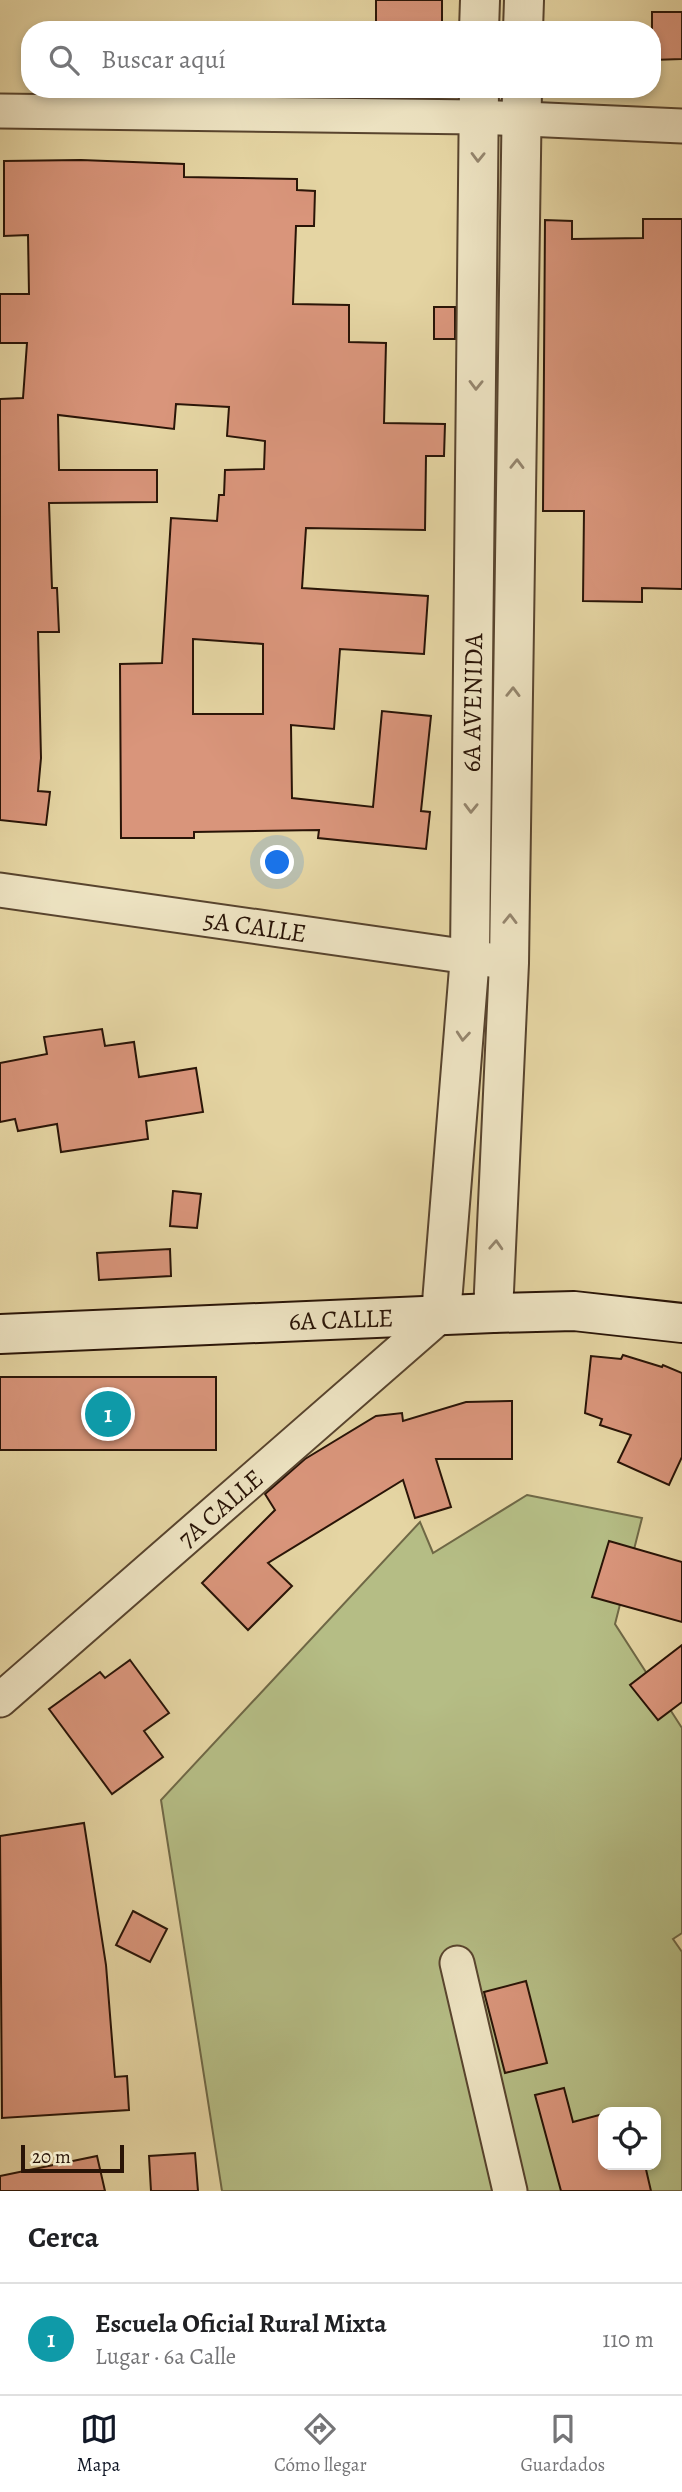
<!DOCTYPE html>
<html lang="es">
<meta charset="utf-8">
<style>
body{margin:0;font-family:Alegreya,serif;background:#f2f2f2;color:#202124}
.controls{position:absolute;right:21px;bottom:21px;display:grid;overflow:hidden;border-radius:14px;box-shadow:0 4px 10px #0003}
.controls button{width:63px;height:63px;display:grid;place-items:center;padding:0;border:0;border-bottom:2px solid #e0e0e0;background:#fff;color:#202124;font:35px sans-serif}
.scale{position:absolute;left:21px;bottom:18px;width:103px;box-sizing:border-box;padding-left:7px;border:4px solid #291407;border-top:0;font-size:19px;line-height:24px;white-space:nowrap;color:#291407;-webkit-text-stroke:5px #eee4c3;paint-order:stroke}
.you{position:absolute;left:278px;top:863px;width:24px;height:24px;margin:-18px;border:5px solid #fff;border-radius:50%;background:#1a73e8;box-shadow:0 0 0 10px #1a73e833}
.badge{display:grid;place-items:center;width:46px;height:46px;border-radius:50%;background:#111827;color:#fff;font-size:23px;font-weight:700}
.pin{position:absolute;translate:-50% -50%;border:4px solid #fff;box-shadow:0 2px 7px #0006}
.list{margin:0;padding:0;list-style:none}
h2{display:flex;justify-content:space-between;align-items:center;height:91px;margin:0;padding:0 28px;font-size:30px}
h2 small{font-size:23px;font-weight:400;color:#757577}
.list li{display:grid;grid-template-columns:46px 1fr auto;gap:21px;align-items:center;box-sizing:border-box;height:112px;padding:0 28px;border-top:2px solid #e0e0e0}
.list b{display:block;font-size:26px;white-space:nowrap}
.list p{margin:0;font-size:23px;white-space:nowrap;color:#757577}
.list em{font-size:23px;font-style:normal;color:#757577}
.icon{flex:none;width:38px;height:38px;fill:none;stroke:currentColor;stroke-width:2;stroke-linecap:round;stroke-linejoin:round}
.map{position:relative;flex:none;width:682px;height:2191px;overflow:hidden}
.search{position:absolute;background:#fff;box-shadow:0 4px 10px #0003;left:21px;right:21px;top:21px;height:77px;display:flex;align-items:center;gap:18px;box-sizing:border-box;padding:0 24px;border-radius:28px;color:#757577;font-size:26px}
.sheet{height:203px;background:#fff}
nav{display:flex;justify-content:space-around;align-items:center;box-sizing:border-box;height:98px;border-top:2px solid #e0e0e0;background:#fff;font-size:19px;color:#757577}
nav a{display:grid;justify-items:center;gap:4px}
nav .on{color:#111827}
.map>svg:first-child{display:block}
.green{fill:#b5bd85;stroke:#6f6846;stroke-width:2;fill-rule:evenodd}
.building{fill:#d9957b;stroke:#291407;stroke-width:2;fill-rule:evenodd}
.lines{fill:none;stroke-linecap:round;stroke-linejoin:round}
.minor-casing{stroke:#58442e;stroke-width:37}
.tertiary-casing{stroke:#58442e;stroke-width:42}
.secondary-casing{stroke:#291407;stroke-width:42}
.minor{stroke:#eee4c3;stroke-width:33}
.tertiary{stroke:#eee4c3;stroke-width:38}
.secondary{stroke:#eee4c3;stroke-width:38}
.oneway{stroke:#95866e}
.labels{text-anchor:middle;stroke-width:6;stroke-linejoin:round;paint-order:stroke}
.street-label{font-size:26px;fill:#291407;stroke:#eee4c3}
</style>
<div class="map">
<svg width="682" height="2191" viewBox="0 0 682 2191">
<rect width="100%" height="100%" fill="#e5d5a3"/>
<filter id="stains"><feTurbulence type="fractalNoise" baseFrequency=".00286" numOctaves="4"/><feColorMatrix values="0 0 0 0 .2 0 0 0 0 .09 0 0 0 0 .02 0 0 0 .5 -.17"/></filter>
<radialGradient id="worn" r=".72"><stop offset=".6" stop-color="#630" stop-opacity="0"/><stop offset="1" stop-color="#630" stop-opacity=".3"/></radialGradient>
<!-- green -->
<path class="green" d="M527 1495 642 1518 615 1624 682 1728V1933L673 1939 682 1952V2191H222L161 1800 420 1522 433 1553ZM603 2112H656V2165H603Z"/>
<!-- building -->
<g class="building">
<rect x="376" y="0" width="66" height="30"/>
<polygon points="652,12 682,12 682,59 652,60"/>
<path d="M81 160 184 164V177L297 179V190L315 191 314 226H296L293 304 349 305V342L386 343 384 423 445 424 444 456H426L425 530 306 528 302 588 428 596 424 654 340 649 334 729 291 725 292 798 373 807 382 711 431 716 421 811 430 812 426 849 318 838 319 830 194 832V838H121L120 664 162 663 171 518 217 521 219 495H224L225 470 264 469 265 441 227 436 229 407 176 404 174 429 58 415 59 470H157V502L49 503 52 588H57L59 632H38L41 758 38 791 50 792 46 825 0 820V399L23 398 27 343H0V294H29L28 235 4 236V161ZM193 639 263 644V714H193Z"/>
<polygon points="643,219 682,219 682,589 642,588 642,602 583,601 584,511 543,511 545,220 572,221 572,239 643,238"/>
<rect x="434" y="307" width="21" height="32"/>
<polygon points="102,1029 105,1046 134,1042 139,1077 196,1068 203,1112 146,1121 148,1139 61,1152 57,1124 18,1131 15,1119 0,1122 0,1063 47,1054 44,1037"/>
<polygon points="173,1191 201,1194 197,1228 170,1226"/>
<polygon points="170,1249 171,1276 99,1280 97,1253"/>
<polygon points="623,1355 662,1367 663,1365 682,1373 682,1457 669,1485 618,1462 631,1435 600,1425 602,1419 585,1413 591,1356 621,1359"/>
<rect x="0" y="1377" width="216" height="73"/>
<polygon points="512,1401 512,1459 436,1459 451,1507 415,1518 403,1480 268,1563 292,1586 248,1630 202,1583 275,1510 265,1494 305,1459 376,1416 402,1413 403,1421 466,1402"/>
<polygon points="609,1541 682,1562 682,1622 592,1597"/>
<polygon points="682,1645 682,1702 658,1720 630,1685"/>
<polygon points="130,1660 169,1713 144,1731 163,1757 112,1794 49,1709 100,1672 105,1678"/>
<polygon points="84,1823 106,1965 115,2077 127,2076 129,2110 2,2118 0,1836"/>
<polygon points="133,1911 167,1929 150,1962 116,1945"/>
<polygon points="526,1981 547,2063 505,2073 484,1992"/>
<polygon points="564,2088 573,2122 603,2114 603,2165 645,2165 651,2191 561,2191 535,2095"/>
<polygon points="195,2153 198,2191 151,2191 149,2156"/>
<polygon points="97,2156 105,2191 0,2191 0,2176"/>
</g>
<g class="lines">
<defs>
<g id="minor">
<polyline points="0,111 478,117 682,126"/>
<polyline points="0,890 497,961"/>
<polyline points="0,1700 441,1315"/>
<polyline points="457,1963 510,2191"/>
</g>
<g id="tertiary">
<polyline points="479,30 480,0"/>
<polyline points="523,30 524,0"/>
<polyline points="493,1313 509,963 522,89"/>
<polyline points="441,1315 470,956 479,89"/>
</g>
<polyline id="secondary" points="0,1334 493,1313 574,1311 682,1323"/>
</defs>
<!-- minor casing -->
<use href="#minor" class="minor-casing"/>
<!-- tertiary casing -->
<use href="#tertiary" class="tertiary-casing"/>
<!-- secondary casing -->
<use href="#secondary" class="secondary-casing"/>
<!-- minor -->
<use href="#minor" class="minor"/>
<!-- tertiary -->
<use href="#tertiary" class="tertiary"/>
<!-- secondary -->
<use href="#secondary" class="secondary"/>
</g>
<!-- one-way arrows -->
<defs><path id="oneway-chevron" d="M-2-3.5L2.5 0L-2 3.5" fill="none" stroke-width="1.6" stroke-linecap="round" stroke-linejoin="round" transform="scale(1.75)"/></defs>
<g class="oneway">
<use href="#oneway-chevron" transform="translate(478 157) rotate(91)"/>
<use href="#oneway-chevron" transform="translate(476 385) rotate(91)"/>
<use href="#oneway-chevron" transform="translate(517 464) rotate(-89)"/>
<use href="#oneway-chevron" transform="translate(513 692) rotate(-89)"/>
<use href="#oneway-chevron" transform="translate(471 808) rotate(91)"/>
<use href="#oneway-chevron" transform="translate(510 919) rotate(-89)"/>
<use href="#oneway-chevron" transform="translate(463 1036) rotate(95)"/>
<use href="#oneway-chevron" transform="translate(496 1245) rotate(-87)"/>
</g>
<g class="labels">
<!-- street labels -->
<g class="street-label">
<text transform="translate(472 703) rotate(-89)" y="9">6A AVENIDA</text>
<text transform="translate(255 926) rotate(8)" y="9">5A CALLE</text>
<text transform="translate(341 1319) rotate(-2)" y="9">6A CALLE</text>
<text transform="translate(220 1508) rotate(-41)" y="9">7A CALLE</text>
</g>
</g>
<rect width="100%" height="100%" filter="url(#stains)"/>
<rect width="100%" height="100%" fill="url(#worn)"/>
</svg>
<div class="controls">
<button><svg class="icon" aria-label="locate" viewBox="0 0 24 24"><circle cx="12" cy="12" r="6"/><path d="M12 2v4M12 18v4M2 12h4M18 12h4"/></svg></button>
</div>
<div class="scale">20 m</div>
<div class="you"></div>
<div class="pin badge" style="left:108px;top:1414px;background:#0f9aa8">1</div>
<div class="search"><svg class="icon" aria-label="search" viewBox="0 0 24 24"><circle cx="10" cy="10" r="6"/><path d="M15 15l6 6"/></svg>Buscar aquí</div>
</div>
<section class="sheet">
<h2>Cerca<small></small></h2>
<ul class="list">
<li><span class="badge" style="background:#0f9aa8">1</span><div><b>Escuela Oficial Rural Mixta</b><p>Lugar · 6a Calle</p></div><em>110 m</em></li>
</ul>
</section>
<nav>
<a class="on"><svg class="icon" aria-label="map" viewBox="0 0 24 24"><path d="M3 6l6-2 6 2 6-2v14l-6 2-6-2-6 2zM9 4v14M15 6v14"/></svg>Mapa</a>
<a><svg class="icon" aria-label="directions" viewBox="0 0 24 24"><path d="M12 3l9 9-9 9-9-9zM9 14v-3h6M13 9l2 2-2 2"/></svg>Cómo llegar</a>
<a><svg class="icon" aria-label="saved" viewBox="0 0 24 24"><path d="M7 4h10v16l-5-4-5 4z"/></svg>Guardados</a>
</nav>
